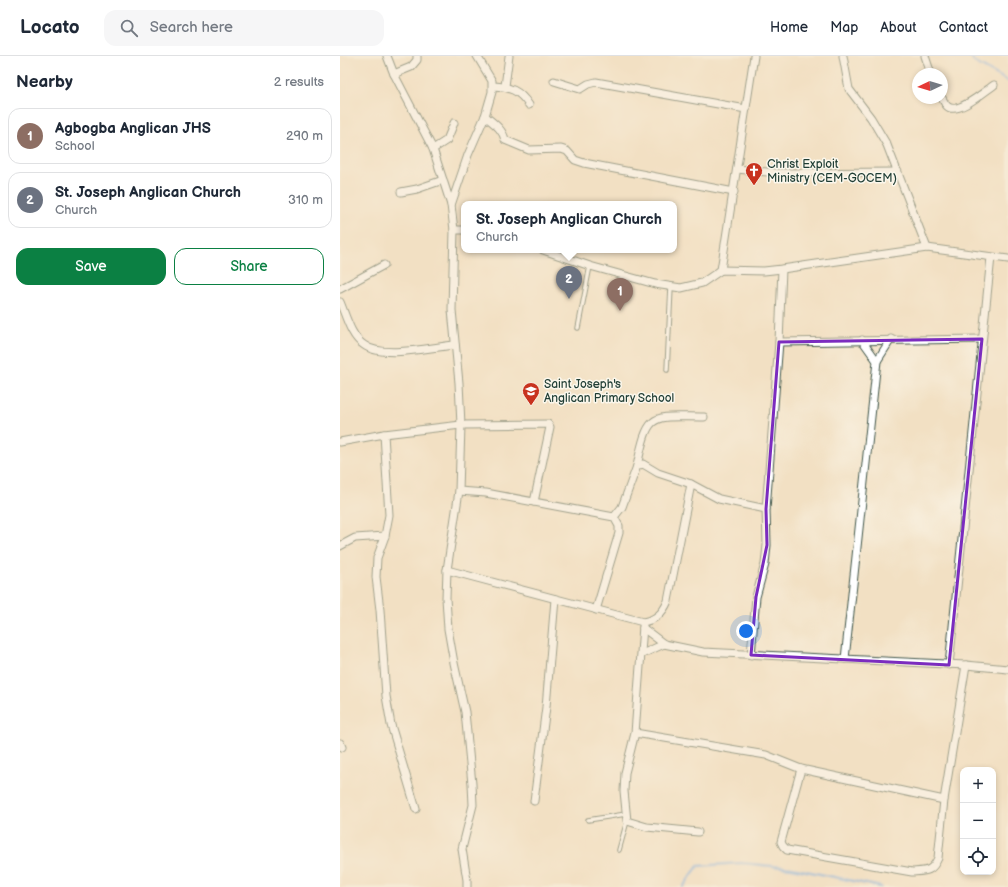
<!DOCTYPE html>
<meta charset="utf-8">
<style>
body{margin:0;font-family:"Balsamiq Sans",sans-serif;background:#f6f6f7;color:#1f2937}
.controls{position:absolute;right:12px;bottom:12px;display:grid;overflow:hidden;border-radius:8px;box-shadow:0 2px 6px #0003}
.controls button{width:36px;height:36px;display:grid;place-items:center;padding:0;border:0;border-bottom:1px solid #e0e1e3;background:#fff;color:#1f2937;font:20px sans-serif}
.compass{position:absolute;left:572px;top:12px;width:36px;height:36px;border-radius:50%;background:#fff;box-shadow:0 2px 6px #0003;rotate:266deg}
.you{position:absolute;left:406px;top:575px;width:14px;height:14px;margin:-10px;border:3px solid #fff;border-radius:50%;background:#1a73e8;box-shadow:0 0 0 6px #1a73e833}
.badge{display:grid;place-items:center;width:26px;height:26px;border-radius:50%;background:#0b8043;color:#fff;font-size:13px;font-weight:700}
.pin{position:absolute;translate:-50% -33px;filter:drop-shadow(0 1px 2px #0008)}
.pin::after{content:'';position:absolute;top:21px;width:14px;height:12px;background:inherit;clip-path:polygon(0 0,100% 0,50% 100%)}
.popup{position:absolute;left:121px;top:145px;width:216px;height:52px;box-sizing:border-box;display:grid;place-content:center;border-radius:8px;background:#fff;filter:drop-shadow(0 1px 3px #0005);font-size:13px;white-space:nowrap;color:#747a83}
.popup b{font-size:15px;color:#1f2937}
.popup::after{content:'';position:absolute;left:50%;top:100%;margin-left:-8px;border:8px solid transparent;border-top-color:#fff}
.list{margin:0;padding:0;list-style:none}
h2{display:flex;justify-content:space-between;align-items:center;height:52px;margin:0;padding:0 16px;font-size:17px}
h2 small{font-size:13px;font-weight:400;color:#747a83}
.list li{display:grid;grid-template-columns:26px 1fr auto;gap:12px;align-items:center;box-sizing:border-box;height:56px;margin:0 8px 8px;padding:0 8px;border:1px solid #e0e1e3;border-radius:12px}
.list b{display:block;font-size:15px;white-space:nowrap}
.list p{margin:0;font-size:13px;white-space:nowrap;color:#747a83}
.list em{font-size:13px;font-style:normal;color:#747a83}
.actions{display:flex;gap:8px;padding:12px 16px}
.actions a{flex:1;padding:9px 0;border:1px solid #0b8043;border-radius:12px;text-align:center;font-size:14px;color:#0b8043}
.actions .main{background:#0b8043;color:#fff}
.icon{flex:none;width:22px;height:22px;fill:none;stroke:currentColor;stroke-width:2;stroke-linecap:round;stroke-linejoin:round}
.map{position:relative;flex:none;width:668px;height:831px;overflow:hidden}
header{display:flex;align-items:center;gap:24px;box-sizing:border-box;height:56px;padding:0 20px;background:#fff;border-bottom:1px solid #e0e1e3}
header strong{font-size:19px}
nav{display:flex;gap:22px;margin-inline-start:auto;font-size:14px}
.search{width:280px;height:36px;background:#f6f6f7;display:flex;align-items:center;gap:10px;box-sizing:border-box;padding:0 14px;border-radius:12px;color:#747a83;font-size:15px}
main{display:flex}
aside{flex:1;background:#fff}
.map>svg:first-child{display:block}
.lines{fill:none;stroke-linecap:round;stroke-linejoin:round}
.stream{stroke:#74abe3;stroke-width:2.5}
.service-casing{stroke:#3f5549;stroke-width:5.5}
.minor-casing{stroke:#3f5549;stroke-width:9}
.service{stroke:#fff;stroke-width:3.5}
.minor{stroke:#fff;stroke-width:7}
.marked{fill:none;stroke:#7b2cbf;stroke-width:3;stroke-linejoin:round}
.labels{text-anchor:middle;stroke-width:3;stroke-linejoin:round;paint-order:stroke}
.poi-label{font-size:12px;fill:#1f3d34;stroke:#fbf7ec;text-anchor:start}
</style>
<header>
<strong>Locato</strong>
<div class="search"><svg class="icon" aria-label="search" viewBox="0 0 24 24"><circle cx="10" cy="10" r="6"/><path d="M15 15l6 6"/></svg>Search here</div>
<nav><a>Home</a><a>Map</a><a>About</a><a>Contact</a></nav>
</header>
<main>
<aside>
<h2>Nearby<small>2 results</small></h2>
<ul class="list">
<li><span class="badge" style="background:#8d6e63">1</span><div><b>Agbogba Anglican JHS</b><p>School</p></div><em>290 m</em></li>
<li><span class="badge" style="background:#6b7280">2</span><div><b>St. Joseph Anglican Church</b><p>Church</p></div><em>310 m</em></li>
</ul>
<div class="actions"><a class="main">Save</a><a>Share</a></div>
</aside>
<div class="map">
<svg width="668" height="831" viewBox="0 0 668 831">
<rect width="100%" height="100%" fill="#fbf7ec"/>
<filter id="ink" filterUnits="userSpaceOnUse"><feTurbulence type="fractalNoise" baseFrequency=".025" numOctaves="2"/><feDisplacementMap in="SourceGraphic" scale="8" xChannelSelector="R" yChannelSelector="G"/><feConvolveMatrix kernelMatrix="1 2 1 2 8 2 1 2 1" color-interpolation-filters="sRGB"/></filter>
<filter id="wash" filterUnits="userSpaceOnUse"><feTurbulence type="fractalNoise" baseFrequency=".012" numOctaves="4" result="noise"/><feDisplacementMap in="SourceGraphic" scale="16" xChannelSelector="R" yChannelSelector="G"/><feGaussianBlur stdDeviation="0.9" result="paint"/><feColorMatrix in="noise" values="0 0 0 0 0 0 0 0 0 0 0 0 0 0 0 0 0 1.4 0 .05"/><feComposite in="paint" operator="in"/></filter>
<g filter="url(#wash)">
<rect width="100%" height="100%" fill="#f2e0c3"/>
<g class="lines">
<!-- stream -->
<g class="stream">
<polyline points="631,0 634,6 668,25"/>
<polyline points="343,831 358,810 401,807 452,812 541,831"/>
</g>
</g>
</g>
<g filter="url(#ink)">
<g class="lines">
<defs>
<g id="service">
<polyline points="238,272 250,210"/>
<polyline points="327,314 331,231"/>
<polyline points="248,764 286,758"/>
<polyline points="279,794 287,765"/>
</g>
<g id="minor">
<polyline points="47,0 54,18 93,93 111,149 114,174 112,254 119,327 121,369 119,435 107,514 106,542 108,573 114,607 125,656 132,728 133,749 122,793 127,824 127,831"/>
<polyline points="503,0 509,33 531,62 547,89 587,192"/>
<polyline points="585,0 591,18"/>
<polyline points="54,18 71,11 77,4 77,0"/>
<polyline points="214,25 240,33 248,28 256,26 406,53"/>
<path d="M153 30C170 31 179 34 189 49"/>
<polyline points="165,30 169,0"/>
<path d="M602 42C603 44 605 48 607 50 617 60 645 35 654 29"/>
<path d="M145 60C153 67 163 73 165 84L189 94 221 93 227 95 235 104 244 107 394 136"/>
<polyline points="93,93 107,84 114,67"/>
<polyline points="397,113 437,117 558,116"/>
<polyline points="61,136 77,133 103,124"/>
<polyline points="111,149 128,99 145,60 152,36 152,25 137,0"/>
<polyline points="114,174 124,174"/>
<polyline points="203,194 250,210 315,228 341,232 362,227 381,214 424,215 442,213 587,192 668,203"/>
<polyline points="381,214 414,0"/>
<polyline points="0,233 44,209"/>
<path d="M0 246C6 260 11 281 24 289 42 303 92 291 115 289"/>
<polyline points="439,286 642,283"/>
<polyline points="537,305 551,283"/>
<polyline points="44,378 49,459 45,480 37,502 36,521 40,554 46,640 51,669 76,753"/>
<polyline points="0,386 44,378 121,369 208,368 210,371 194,446"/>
<path d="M297 410C309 354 311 361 364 361"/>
<polyline points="119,435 146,437 274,461 279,470 279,477 256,554"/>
<polyline points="274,461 282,451 297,410 303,408 318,417 351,428"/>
<polyline points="0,490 15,482 45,480"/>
<path d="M107 514 303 566C316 564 323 557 328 545L351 428 379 443 426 453"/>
<polyline points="303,570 295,677 285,717 284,735 287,765 307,771 358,776"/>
<polyline points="303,572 324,588 363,596 626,609 668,613"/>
<polyline points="302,598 324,588"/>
<polyline points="411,599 416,541 425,508 427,489 426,453 439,286 442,213"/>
<polyline points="505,603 537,305 522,284"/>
<polyline points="609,609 651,201"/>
<polyline points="295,677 426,699 461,713 604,744"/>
<polyline points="0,687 2,691"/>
<path d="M461 713 441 786 443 790 447 794 572 816C586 815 592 816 598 802L604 744 626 609"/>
<polyline points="194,745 206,651 215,543"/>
</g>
</defs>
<!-- service casing -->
<use href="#service" class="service-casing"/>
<!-- minor casing -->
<use href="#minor" class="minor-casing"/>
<!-- service -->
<use href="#service" class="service"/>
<!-- minor -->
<use href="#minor" class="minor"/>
</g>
</g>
<!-- marked area -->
<path d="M0 0H668V831H0ZM642 283 609 609 411 599 416 541 427 489 426 453 439 286Z" fill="#f2e0c3" fill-opacity=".55" fill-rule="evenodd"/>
<path class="marked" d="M642 283 609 609 411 599 416 541 427 489 426 453 439 286Z"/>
<!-- icons -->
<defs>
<symbol id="church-pin" viewBox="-11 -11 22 30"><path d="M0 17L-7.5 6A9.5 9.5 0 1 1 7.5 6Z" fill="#c8321e" stroke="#fbf7ec"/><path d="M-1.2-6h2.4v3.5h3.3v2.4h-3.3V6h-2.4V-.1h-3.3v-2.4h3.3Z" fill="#fff"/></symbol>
<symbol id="school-pin" viewBox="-11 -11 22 30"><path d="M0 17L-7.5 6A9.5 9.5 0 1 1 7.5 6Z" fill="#c8321e" stroke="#fbf7ec"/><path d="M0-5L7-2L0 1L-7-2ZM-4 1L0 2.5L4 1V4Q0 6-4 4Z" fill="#fff"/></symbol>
</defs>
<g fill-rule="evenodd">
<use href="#church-pin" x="404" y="105" width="20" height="27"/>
<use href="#school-pin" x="181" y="325" width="20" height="27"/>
</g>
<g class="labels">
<!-- poi labels -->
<g class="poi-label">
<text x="427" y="112">Christ Exploit<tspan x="427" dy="14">Ministry (CEM-GOCEM)</tspan></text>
<text x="204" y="332">Saint Joseph's<tspan x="204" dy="14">Anglican Primary School</tspan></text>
</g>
</g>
</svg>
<div class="controls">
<button>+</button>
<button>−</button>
<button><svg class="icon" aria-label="locate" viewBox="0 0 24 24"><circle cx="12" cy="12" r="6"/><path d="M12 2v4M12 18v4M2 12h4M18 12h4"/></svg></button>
</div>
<svg class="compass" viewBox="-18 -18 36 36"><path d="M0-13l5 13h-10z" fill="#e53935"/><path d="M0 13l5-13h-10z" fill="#747a83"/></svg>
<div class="you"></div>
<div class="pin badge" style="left:280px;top:255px;background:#8d6e63">1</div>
<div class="pin badge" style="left:229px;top:243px;background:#6b7280">2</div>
<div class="popup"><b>St. Joseph Anglican Church</b>Church</div>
</div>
</main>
